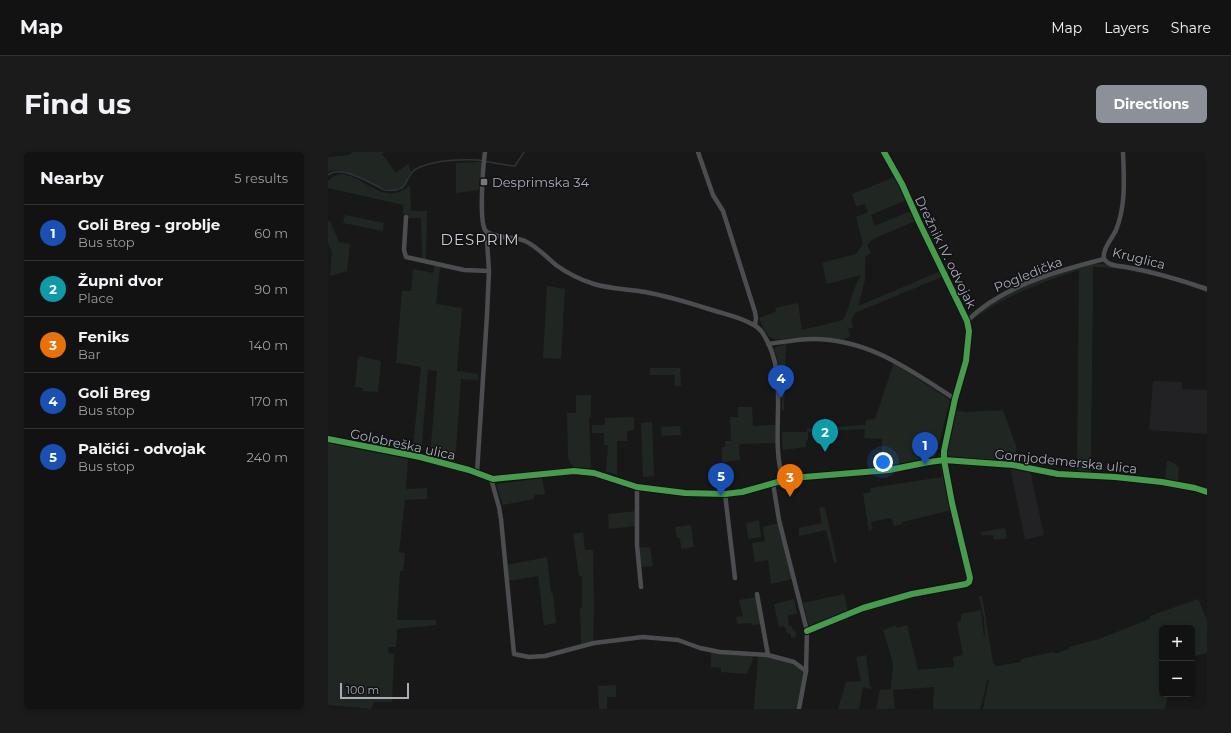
<!DOCTYPE html>
<meta charset="utf-8">
<style>
body{margin:0;font-family:Montserrat,sans-serif;background:#1b1b1b;color:#f1f3f6}
.controls{position:absolute;right:12px;bottom:12px;display:grid;overflow:hidden;border-radius:6px;box-shadow:0 2px 6px #0003}
.controls button{width:36px;height:36px;display:grid;place-items:center;padding:0;border:0;border-bottom:1px solid #313232;background:#121212;color:#f1f3f6;font:20px sans-serif}
.scale{position:absolute;left:12px;bottom:10px;width:69px;box-sizing:border-box;padding-left:4px;border:2px solid #aaadb8;border-top:0;font-size:11px;line-height:14px;white-space:nowrap;color:#aaadb8;-webkit-text-stroke:3px #121214;paint-order:stroke}
.you{position:absolute;left:555px;top:310px;width:14px;height:14px;margin:-10px;border:3px solid #fff;border-radius:50%;background:#1a73e8;box-shadow:0 0 0 6px #1a73e833}
.badge{display:grid;place-items:center;width:26px;height:26px;border-radius:50%;background:#8c9099;color:#fff;font-size:13px;font-weight:700}
.pin{position:absolute;translate:-50% -33px;filter:drop-shadow(0 1px 2px #0008)}
.pin::after{content:'';position:absolute;top:21px;width:14px;height:12px;background:inherit;clip-path:polygon(0 0,100% 0,50% 100%)}
.list{margin:0;padding:0;list-style:none}
h2{display:flex;justify-content:space-between;align-items:center;height:52px;margin:0;padding:0 16px;font-size:17px}
h2 small{font-size:13px;font-weight:400;color:#9c9e9f}
.list li{display:grid;grid-template-columns:26px 1fr auto;gap:12px;align-items:center;box-sizing:border-box;height:56px;padding:0 16px;border-top:1px solid #313232}
.list b{display:block;font-size:15px;white-space:nowrap}
.list p{margin:0;font-size:13px;white-space:nowrap;color:#9c9e9f}
.list em{font-size:13px;font-style:normal;color:#9c9e9f}
.map{position:relative;flex:none;width:879px;height:557px;overflow:hidden;border-radius:6px}
header{display:flex;align-items:center;gap:24px;box-sizing:border-box;height:56px;padding:0 20px;background:#121212;border-bottom:1px solid #313232}
header strong{font-size:19px}
nav{display:flex;gap:22px;margin-inline-start:auto;font-size:14px}
.intro{display:flex;align-items:center;justify-content:space-between;box-sizing:border-box;height:96px;padding:0 24px}
h1{margin:0;font-size:28px}
.button{padding:10px 18px;border-radius:6px;background:#8c9099;color:#fff;font-size:14px;font-weight:700}
main{display:flex;gap:24px;padding:0 24px}
aside{flex:1;background:#121212;border-radius:6px;box-shadow:0 2px 6px #0003}
.map>svg:first-child{display:block}
.built{fill:#222224}
.green{fill:#202722}
.lines{fill:none;stroke-linecap:round;stroke-linejoin:round}
.stream{stroke:#2e343b;stroke-width:1.5}
.street{stroke:#4c4d51;stroke-width:4.5}
.secondary{stroke:#4b4b4f;stroke-width:6}
.cycleway-casing{stroke:#121214;stroke-width:8}
.cycleway{stroke:#469c4c;stroke-width:6}
.poi-dot{fill:#777980;stroke:#121214;stroke-width:1.5}
.labels{text-anchor:middle;stroke-width:3;stroke-linejoin:round;paint-order:stroke}
.poi-label{font-size:13px;fill:#aaadb8;stroke:#121214;text-anchor:start}
.street-label{font-size:13px;fill:#aaadb8;stroke:#121214}
.quarter-label{font-size:15px;letter-spacing:1px;fill:#cbcdd4;stroke:#121214}
</style>
<header>
<strong>Map</strong>
<nav><a>Map</a><a>Layers</a><a>Share</a></nav>
</header>
<div class="intro"><h1>Find us</h1><a class="button">Directions</a></div>
<main>
<aside>
<h2>Nearby<small>5 results</small></h2>
<ul class="list">
<li><span class="badge" style="background:#1a4fb4">1</span><div><b>Goli Breg - groblje</b><p>Bus stop</p></div><em>60 m</em></li>
<li><span class="badge" style="background:#0f9aa8">2</span><div><b>Župni dvor</b><p>Place</p></div><em>90 m</em></li>
<li><span class="badge" style="background:#e8710a">3</span><div><b>Feniks</b><p>Bar</p></div><em>140 m</em></li>
<li><span class="badge" style="background:#1a4fb4">4</span><div><b>Goli Breg</b><p>Bus stop</p></div><em>170 m</em></li>
<li><span class="badge" style="background:#1a4fb4">5</span><div><b>Palčići - odvojak</b><p>Bus stop</p></div><em>240 m</em></li>
</ul>
</aside>
<div class="map">
<svg width="879" height="557" viewBox="0 0 879 557">
<rect width="100%" height="100%" fill="#181818"/>
<!-- built -->
<g class="built">
<polygon points="825,229 854,230 854,237 879,238 879,282 821,278"/>
<polygon points="682,315 702,318 716,383 697,388"/>
</g>
<!-- green -->
<g class="green">
<path d="M25 0H56L54 2 68 21 80 12 83 20C79 24 80 30 76 33 60 50 27 14 4 19L2 18 0 20V5L21 3Z"/>
<polygon points="154,10 151,38 128,41 128,11"/>
<path d="M13 22C39 25 56 56 82 33L83 59H99L98 108 94 107 93 66H80V63L75 62V53L0 36V29L4 25Z"/>
<path d="M567 25 578 48 543 63 547 74 583 59 587 69 545 87 539 93 543 101 537 105V128L530 154 613 119 616 124 527 161 523 169 525 175 520 177 522 184 516 188C497 185 479 184 460 186 454 187 447 189 442 185 436 181 434 172 431 166L448 160 447 156 470 151 474 178 515 168C523 154 524 137 533 123L499 132 494 111 528 102 535 92 528 65 540 60 537 52 528 54 524 42Z"/>
<polygon points="17,63 56,71 55,79 15,71"/>
<polygon points="0,69 2,69 11,90 22,92 19,119 2,124 4,100 0,91"/>
<path d="M765 112H776L831 123 879 139V141C850 128 797 115 765 115L763 320H749L751 118C717 129 669 147 642 170 663 139 731 122 765 112Z"/>
<polygon points="107,113 112,114 108,152 134,156 129,219 150,222 150,228 133,227 127,311 102,305 109,219 100,218 93,302 76,299 77,294 85,295 93,215 68,211 74,139 83,139 85,117 105,121"/>
<polygon points="219,134 237,137 233,207 215,206"/>
<path d="M458 192 456 258H454C454 234 454 219 446 196Z"/>
<polygon points="30,204 53,209 50,240 35,239 35,236 27,235"/>
<polygon points="566,211 622,248 608,303 607,305 554,315 554,287 536,286 537,277 480,280 480,288 478,289 478,295 455,298 454,280 479,280 479,277 537,273 538,268 547,267"/>
<polygon points="322,216 352,216 353,234 347,234 346,223 322,223"/>
<polygon points="248,243 263,243 263,265 261,266 263,316 246,316 241,308 240,304 239,261 248,261"/>
<polygon points="410,255 424,255 425,274 447,273 447,291 411,292 412,308 394,310 394,295 397,295 397,289 403,289 402,265 410,265"/>
<polygon points="628,258 637,260 675,258 688,294 689,311 623,306 619,303 619,301"/>
<polygon points="306,265 306,278 299,279 299,289 289,289 289,323 278,320 280,293 276,293 276,281 264,281 264,273 277,273 277,266"/>
<polygon points="324,270 326,324 315,325 313,271"/>
<polygon points="352,274 353,283 334,284 333,275"/>
<polygon points="0,291 80,307 78,337 99,336 99,347 77,348 71,400 77,401 75,419 72,419 69,468 108,468 108,473 69,477 68,495 61,495 60,501 66,502 64,550 46,550 43,557 0,553"/>
<polygon points="839,309 842,309 851,315 850,330 837,328"/>
<polygon points="615,312 624,358 574,370 574,372 566,374 564,367 562,366 543,370 544,378 541,379 535,342 543,340 543,336 614,325 612,313"/>
<polygon points="214,326 217,342 206,343 206,347 175,353 168,332"/>
<polygon points="497,355 509,410 506,411 498,378 471,384 471,376 494,371 491,356"/>
<polygon points="308,359 308,374 281,377 280,362"/>
<polygon points="431,368 433,385 420,387 418,371"/>
<polygon points="451,371 465,427 443,432 440,408 427,410 424,391 437,389 435,375"/>
<polygon points="363,373 366,395 353,397 352,386 349,386 347,375"/>
<polygon points="677,376 679,386 666,388 665,383 653,383 653,380"/>
<polygon points="255,380 257,398 265,398 266,458 265,490 253,493 252,456 254,455 254,424 251,424 245,382"/>
<polygon points="322,395 325,414 312,415 311,396"/>
<polygon points="219,405 223,441 225,441 228,471 216,473 210,424 180,429 179,413"/>
<polygon points="516,442 520,459 485,474 482,475 481,474 475,451"/>
<polygon points="651,444 654,444 665,511 669,514 693,510 693,507 726,500 727,502 741,497 741,495 771,487 822,467 822,464 870,447 879,468 879,501 864,505 864,476 834,476 834,542 840,542 837,557 655,557 661,527 659,528 657,539 652,557 605,557 606,535 565,538 567,557 548,557 552,538 563,537 565,511 555,478 568,473 569,476 579,473 590,518 626,515 625,505 635,503 629,470 633,469 633,462 653,458 656,485 657,485 656,467"/>
<polygon points="429,445 434,472 424,473 423,471 409,472 408,465 415,464 411,448"/>
<polygon points="466,447 469,461 460,464 461,474 464,474 465,479 467,478 468,485 463,486 462,481 460,482 456,474 451,475 446,452"/>
<path d="M383 500 425 503C425 514 421 513 419 522L393 520V516L383 515Z"/>
<polygon points="538,503 542,535 544,535 543,537 535,535 531,557 510,557 518,530 533,529 528,505"/>
<path d="M430 504C447 505 461 509 476 519L470 557H426Z"/>
<polygon points="288,533 288,545 279,545 279,557 271,557 270,534"/>
</g>
<g class="lines">
<!-- stream -->
<path class="stream" d="M0 23C14 12 43 32 57 38 86 41 73 22 92 15 109 8 131 7 150 8 162 10 174 13 187 14L196 0"/>
<!-- street -->
<g class="street">
<path d="M157 0C155 15 151 67 157 78 162 86 188 85 197 89 210 95 218 105 228 113 239 121 253 128 266 132 282 137 301 137 317 140 340 144 362 151 384 158 397 162 412 165 424 172 428 174 431 176 434 180 464 224 440 280 455 328"/>
<polyline points="370,0 385,43 395,59 427,160 428,166 427,173"/>
<path d="M795 0C796 26 798 54 788 78 784 87 774 97 776 107 781 114 791 114 798 115 826 120 853 128 879 137"/>
<polyline points="78,65 76,98 78,105 136,118 161,119"/>
<path d="M639 169C674 134 729 119 776 107"/>
<path d="M440 192C455 190 470 187 485 187 541 187 582 218 627 247"/>
<polyline points="149,321 159,163 161,119 159,89 161,82"/>
<polyline points="163,327 171,355 173,367 186,502 201,505 217,504 266,491 315,485 350,488 372,496 392,500 440,503 466,510 478,519"/>
<polyline points="445,331 451,368 479,479 478,519 471,557"/>
<polyline points="309,335 309,393 313,435"/>
<polyline points="397,342 407,426"/>
<polyline points="429,442 440,503"/>
<polyline points="479,479 535,456 584,442 638,432 641,430 642,426 624,351 616,308 616,299 627,247 638,209 641,179 639,169 591,70 574,32 556,0"/>
</g>
<!-- secondary -->
<polyline class="secondary" points="0,287 92,305 141,318 165,327 246,319 266,321 309,335 357,341 397,342 414,340 464,326 561,318 601,310 616,308 685,313 730,322 787,325 834,330 867,336 879,340"/>
<defs>
<g id="cycleway">
<polyline points="0,287 92,305 141,318 165,327 246,319 266,321 309,335 357,341 397,342 414,340 464,326 561,318 601,310 616,308 685,313 730,322 787,325 834,330 867,336 879,340"/>
<polyline points="479,479 535,456 584,442 638,432 641,430 642,426 624,351 616,308 616,299 627,247 638,209 641,179 639,169 591,70 574,32 556,0"/>
</g>
</defs>
<!-- cycleway casing -->
<use href="#cycleway" class="cycleway-casing"/>
<!-- cycleway -->
<use href="#cycleway" class="cycleway"/>
</g>
<!-- markers -->
<rect class="poi-dot" x="152" y="26" width="8" height="8" rx="2"/>
<g class="labels">
<!-- poi labels -->
<g class="poi-label">
<text x="164" y="35">Desprimska 34</text>
</g>
<!-- street labels -->
<g class="street-label">
<text transform="translate(618 100) rotate(64)" y="5">Drežnik IV. odvojak</text>
<text transform="translate(811 106) rotate(14)" y="5">Kruglica</text>
<text transform="translate(700 122) rotate(-22)" y="5">Pogledička</text>
<text transform="translate(75 292) rotate(12)" y="5">Golobreška ulica</text>
<text transform="translate(738 309) rotate(6)" y="5">Gornjodemerska ulica</text>
</g>
<!-- quarter labels -->
<g class="quarter-label">
<text x="152" y="93">DESPRIM</text>
</g>
</g>
</svg>
<div class="controls">
<button>+</button>
<button>−</button>
</div>
<div class="scale">100 m</div>
<div class="you"></div>
<div class="pin badge" style="left:597px;top:313px;background:#1a4fb4">1</div>
<div class="pin badge" style="left:497px;top:300px;background:#0f9aa8">2</div>
<div class="pin badge" style="left:462px;top:345px;background:#e8710a">3</div>
<div class="pin badge" style="left:453px;top:246px;background:#1a4fb4">4</div>
<div class="pin badge" style="left:393px;top:344px;background:#1a4fb4">5</div>
</div>
</main>
